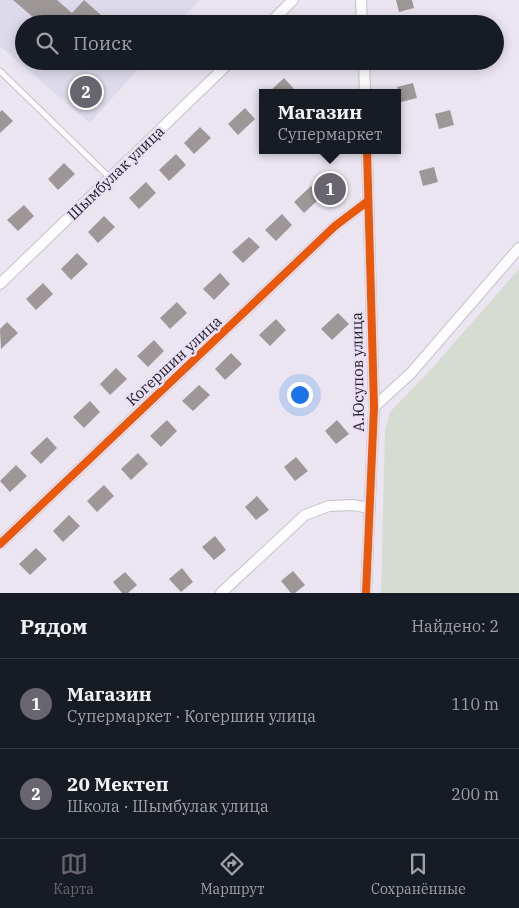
<!DOCTYPE html>
<html lang="ru">
<meta charset="utf-8">
<style>
body{margin:0;font-family:"IBM Plex Serif",serif;background:#20242c;color:#f1f3f6}
.you{position:absolute;left:299px;top:394px;width:18px;height:18px;margin:-12px;border:4px solid #fff;border-radius:50%;background:#1a73e8;box-shadow:0 0 0 8px #1a73e833}
.badge{display:grid;place-items:center;width:32px;height:32px;border-radius:50%;background:#69656e;color:#fff;font-size:16px;font-weight:700}
.pin{position:absolute;translate:-50% -50%;border:2px solid #fff;box-shadow:0 1px 5px #0006}
.popup{position:absolute;left:259px;top:89px;width:142px;height:65px;box-sizing:border-box;display:grid;place-content:center;border-radius:0px;background:#171b24;filter:drop-shadow(0 1px 4px #0005);font-size:16px;white-space:nowrap;color:#9ea1a6}
.popup b{font-size:19px;color:#f1f3f6}
.popup::after{content:'';position:absolute;left:50%;top:100%;margin-left:-10px;border:10px solid transparent;border-top-color:#171b24}
.list{margin:0;padding:0;list-style:none}
h2{display:flex;justify-content:space-between;align-items:center;height:65px;margin:0;padding:0 20px;font-size:21px}
h2 small{font-size:16px;font-weight:400;color:#9ea1a6}
.list li{display:grid;grid-template-columns:32px 1fr auto;gap:15px;align-items:center;box-sizing:border-box;height:90px;padding:0 20px;border-top:1px solid #363941}
.list b{display:block;font-size:19px;white-space:nowrap}
.list p{margin:0;font-size:16px;white-space:nowrap;color:#9ea1a6}
.list em{font-size:16px;font-style:normal;color:#9ea1a6}
.icon{flex:none;width:28px;height:28px;fill:none;stroke:currentColor;stroke-width:2;stroke-linecap:round;stroke-linejoin:round}
.map{position:relative;flex:none;width:519px;height:593px;overflow:hidden}
.search{position:absolute;background:#171b24;box-shadow:0 2px 12px #0003;left:15px;right:15px;top:15px;height:55px;display:flex;align-items:center;gap:12px;box-sizing:border-box;padding:0 18px;border-radius:28px;color:#9ea1a6;font-size:19px}
.sheet{height:245px;background:#171b24}
nav{display:flex;justify-content:space-around;align-items:center;box-sizing:border-box;height:70px;border-top:1px solid #363941;background:#171b24;font-size:14px;color:#9ea1a6}
nav a{display:grid;justify-items:center;gap:2px}
nav .on{color:#69656e}
.map>svg:first-child{display:block}
.education{fill:#dddaeb}
.green{fill:#d7dcd3}
.building{fill:#9e9798}
.lines{fill:none;stroke-linecap:round;stroke-linejoin:round}
.lane-casing{stroke:#c6c2ca;stroke-width:7}
.street-casing{stroke:#c6c2ca;stroke-width:12}
.lane{stroke:#fcfbfd;stroke-width:5}
.street{stroke:#fcfbfd;stroke-width:10}
.cycleway-casing{stroke:#eae0f5;stroke-width:11}
.cycleway{stroke:#e8590c;stroke-width:8}
.labels{text-anchor:middle;stroke-width:5;stroke-linejoin:round;paint-order:stroke}
.street-label{font-size:15px;fill:#242028;stroke:#eae0f5}
</style>
<div class="map">
<svg width="519" height="593" viewBox="0 0 519 593">
<rect width="100%" height="100%" fill="#eae5f0"/>
<!-- education -->
<polygon class="education" points="0,0 199,0 178,24 24,24 24,61 145,61 90,123 0,46"/>
<!-- green -->
<polygon class="green" points="519,269 519,593 381,593 385,430 390,412 433,367"/>
<!-- building -->
<g class="building">
<polygon points="13,0 57,0 72,13 84,0 101,15 93,24 41,24"/>
<polygon points="396,0 412,0 414,8 399,12"/>
<polygon points="284,78 294,89 290,93 268,93"/>
<polygon points="413,83 417,98 401,102 397,87"/>
<polygon points="245,108 255,119 238,135 228,124"/>
<polygon points="2,110 13,121 0,133 0,112"/>
<polygon points="450,110 454,125 439,129 435,114"/>
<polygon points="200,127 211,138 194,154 184,143"/>
<polygon points="176,154 186,165 169,181 159,170"/>
<polygon points="64,163 75,174 58,190 48,179"/>
<polygon points="434,167 438,182 423,186 419,171"/>
<polygon points="146,182 156,193 139,209 129,198"/>
<polygon points="311,186 321,197 304,213 294,202"/>
<polygon points="24,205 34,216 18,231 7,220"/>
<polygon points="282,214 292,225 276,241 265,230"/>
<polygon points="104,216 115,227 98,243 88,232"/>
<polygon points="249,237 260,247 243,263 232,252"/>
<polygon points="77,253 88,264 71,280 61,269"/>
<polygon points="220,273 230,284 214,300 203,289"/>
<polygon points="43,283 53,294 36,310 26,299"/>
<polygon points="177,302 187,313 170,329 160,318"/>
<polygon points="338,313 349,324 332,340 321,329"/>
<polygon points="276,319 286,330 270,346 259,335"/>
<polygon points="7,322 18,333 1,349 0,329"/>
<polygon points="154,340 164,351 148,367 137,356"/>
<polygon points="231,353 242,364 225,380 215,369"/>
<polygon points="116,368 127,379 110,395 100,384"/>
<polygon points="199,385 210,395 193,411 182,401"/>
<polygon points="90,401 100,412 84,428 73,417"/>
<polygon points="167,420 177,431 161,447 150,436"/>
<polygon points="337,420 349,434 336,444 325,431"/>
<polygon points="47,437 57,448 41,464 30,453"/>
<polygon points="138,453 148,464 131,480 121,469"/>
<polygon points="296,457 308,471 295,481 284,467"/>
<polygon points="16,465 27,476 10,492 0,481"/>
<polygon points="104,485 114,496 97,512 87,501"/>
<polygon points="257,496 269,510 256,520 245,507"/>
<polygon points="69,515 80,526 63,542 53,531"/>
<polygon points="215,536 226,550 214,560 202,547"/>
<polygon points="36,548 47,559 30,575 19,564"/>
<polygon points="182,568 193,582 181,592 169,579"/>
<polygon points="293,571 305,585 295,593 291,593 281,581"/>
<polygon points="125,572 137,585 128,593 122,593 113,582"/>
</g>
<g class="lines">
<defs>
<polyline id="lane" points="0,71 110,178"/>
<g id="street">
<polyline points="361,0 362,24"/>
<polyline points="269,24 293,0"/>
<polyline points="364,61 365,93"/>
<polyline points="0,284 231,61"/>
<polyline points="374,407 411,373 519,248"/>
<polyline points="0,544 335,226 368,201"/>
<polyline points="221,593 305,515 329,506 353,505 370,508"/>
<polyline points="366,593 374,407 367,150"/>
</g>
</defs>
<!-- lane casing -->
<use href="#lane" class="lane-casing"/>
<!-- street casing -->
<use href="#street" class="street-casing"/>
<!-- lane -->
<use href="#lane" class="lane"/>
<!-- street -->
<use href="#street" class="street"/>
<defs>
<g id="cycleway">
<polyline points="0,544 335,226 368,201"/>
<polyline points="366,593 374,407 367,150"/>
</g>
</defs>
<!-- cycleway casing -->
<use href="#cycleway" class="cycleway-casing"/>
<!-- cycleway -->
<use href="#cycleway" class="cycleway"/>
</g>
<g class="labels">
<!-- street labels -->
<g class="street-label">
<text transform="translate(116 173) rotate(-44)" y="5">Шымбулак улица</text>
<text transform="translate(174 361) rotate(-43)" y="5">Когершин улица</text>
<text transform="translate(358 372) rotate(-91)" y="5">А.Юсупов улица</text>
</g>
</g>
</svg>
<div class="you"></div>
<div class="pin badge" style="left:330px;top:189px">1</div>
<div class="popup"><b>Магазин</b>Супермаркет</div>
<div class="pin badge" style="left:86px;top:92px">2</div>
<div class="search"><svg class="icon" aria-label="search" viewBox="0 0 24 24"><circle cx="10" cy="10" r="6"/><path d="M15 15l6 6"/></svg>Поиск</div>
</div>
<section class="sheet">
<h2>Рядом<small>Найдено: 2</small></h2>
<ul class="list">
<li><span class="badge">1</span><div><b>Магазин</b><p>Супермаркет · Когершин улица</p></div><em>110 m</em></li>
<li><span class="badge">2</span><div><b>20 Мектеп</b><p>Школа · Шымбулак улица</p></div><em>200 m</em></li>
</ul>
</section>
<nav>
<a class="on"><svg class="icon" aria-label="map" viewBox="0 0 24 24"><path d="M3 6l6-2 6 2 6-2v14l-6 2-6-2-6 2zM9 4v14M15 6v14"/></svg>Карта</a>
<a><svg class="icon" aria-label="directions" viewBox="0 0 24 24"><path d="M12 3l9 9-9 9-9-9zM9 14v-3h6M13 9l2 2-2 2"/></svg>Маршрут</a>
<a><svg class="icon" aria-label="saved" viewBox="0 0 24 24"><path d="M7 4h10v16l-5-4-5 4z"/></svg>Сохранённые</a>
</nav>
